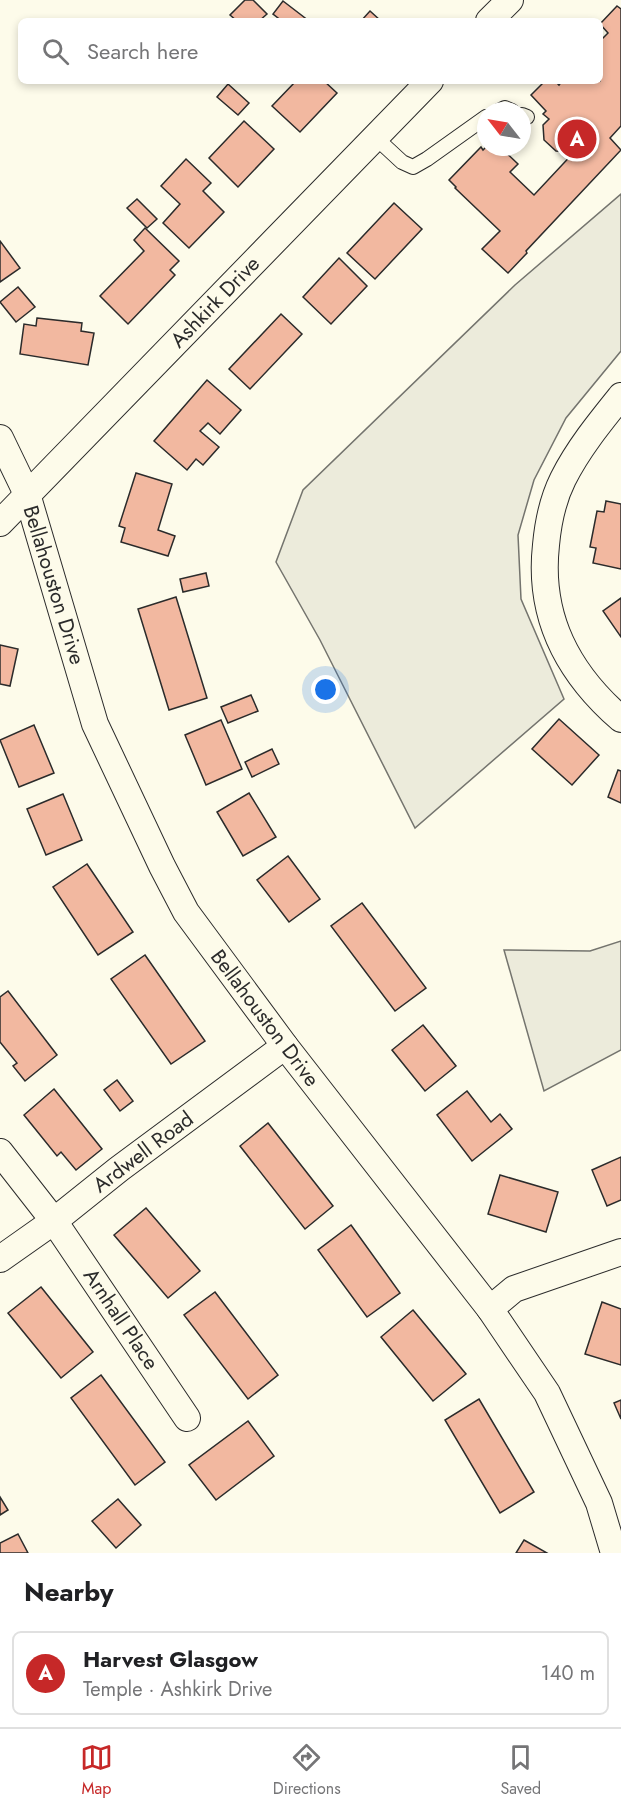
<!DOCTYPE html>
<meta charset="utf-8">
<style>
body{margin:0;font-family:Jost,sans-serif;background:#f6f6f6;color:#202124}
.compass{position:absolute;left:477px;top:102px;width:54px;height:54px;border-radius:50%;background:#fff;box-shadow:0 3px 9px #0003;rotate:301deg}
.you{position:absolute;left:326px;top:690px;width:21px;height:21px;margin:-15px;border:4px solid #fff;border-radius:50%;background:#1a73e8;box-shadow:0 0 0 9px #1a73e833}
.badge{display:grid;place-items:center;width:39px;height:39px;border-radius:50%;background:#c62828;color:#fff;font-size:20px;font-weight:700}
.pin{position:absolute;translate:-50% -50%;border:3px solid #fff;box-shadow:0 2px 6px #0006}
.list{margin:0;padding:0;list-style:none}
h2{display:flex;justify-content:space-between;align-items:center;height:78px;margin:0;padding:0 24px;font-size:26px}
h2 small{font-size:20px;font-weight:400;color:#757577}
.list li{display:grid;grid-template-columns:39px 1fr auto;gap:18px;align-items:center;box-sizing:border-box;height:84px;margin:0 12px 12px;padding:0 12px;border:2px solid #e0e0e0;border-radius:9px}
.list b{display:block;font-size:22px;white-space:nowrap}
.list p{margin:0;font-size:20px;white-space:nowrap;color:#757577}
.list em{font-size:20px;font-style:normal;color:#757577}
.icon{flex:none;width:33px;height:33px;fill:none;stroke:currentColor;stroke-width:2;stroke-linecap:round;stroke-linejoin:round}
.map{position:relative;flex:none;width:621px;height:1553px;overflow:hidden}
.search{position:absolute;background:#fff;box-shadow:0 3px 9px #0003;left:18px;right:18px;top:18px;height:66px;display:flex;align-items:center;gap:15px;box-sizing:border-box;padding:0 21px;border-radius:9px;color:#757577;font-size:22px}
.sheet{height:174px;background:#fff}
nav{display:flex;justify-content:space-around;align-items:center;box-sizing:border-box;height:84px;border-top:2px solid #e0e0e0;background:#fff;font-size:16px;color:#757577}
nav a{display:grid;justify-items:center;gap:3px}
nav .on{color:#c62828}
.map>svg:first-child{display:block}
.green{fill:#ecebdb;stroke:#74746e;stroke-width:1.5}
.building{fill:#f2b8a0;stroke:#2b2b2b;stroke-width:1.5}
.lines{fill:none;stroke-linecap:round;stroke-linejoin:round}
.service-casing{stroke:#2b2b2b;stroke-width:16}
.minor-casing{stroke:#2b2b2b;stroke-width:28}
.service{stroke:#fdfbea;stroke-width:14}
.minor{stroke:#fdfbea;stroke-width:26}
.labels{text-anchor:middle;stroke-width:4.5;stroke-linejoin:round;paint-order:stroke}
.street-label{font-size:21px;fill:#2b2b2b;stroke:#fdfbea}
</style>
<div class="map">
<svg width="621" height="1553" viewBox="0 0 621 1553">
<rect width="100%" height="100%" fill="#fdfbea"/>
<!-- green -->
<g class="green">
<polygon points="621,194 621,351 566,418 534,480 518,535 521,599 564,699 415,828 320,640 276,562 303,490 515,285"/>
<polygon points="621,941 621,1050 544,1091 504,950 590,951"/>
</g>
<!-- building -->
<g class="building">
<polygon points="245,0 253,0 267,14 259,21 237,21 230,15"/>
<polygon points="283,1 309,21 282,21 273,14"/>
<polygon points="617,6 621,9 621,126 610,138 621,150 526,251 527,253 508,273 482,249 500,231 455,188 456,187 449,180 481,147 483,150 486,147 500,147 518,164 510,172 534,195 577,149 575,148 571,152 556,151 544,140 543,125 549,119 543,114 546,111 531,95 545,81 555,81 559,85 562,81 600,81 600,41 608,33 600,24"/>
<polygon points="370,11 381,21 361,21"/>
<polygon points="296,81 324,81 337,93 300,132 272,106"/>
<polygon points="228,84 249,103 238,115 217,97"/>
<polygon points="244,121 274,149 238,187 209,158"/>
<polygon points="186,159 211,183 203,191 224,212 189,248 163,223 180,204 161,186"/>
<polygon points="137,199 157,219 147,228 127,208"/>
<polygon points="394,203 422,229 375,279 347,253"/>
<polygon points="145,228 179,261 170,270 175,275 128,324 100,296 144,251 134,240"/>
<polygon points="0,241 20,268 0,282"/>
<polygon points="339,258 367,286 331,324 303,297"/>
<polygon points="18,287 35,307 16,322 0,302"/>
<polygon points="281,314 302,334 250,389 229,369"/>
<polygon points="37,318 82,323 81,331 94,333 88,365 20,354 24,324 36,326"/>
<polygon points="207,380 241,410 220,434 208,423 200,431 219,447 203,465 196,459 187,470 154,441"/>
<polygon points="136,473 172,484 158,530 175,536 168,556 121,542 125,528 119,526"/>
<polygon points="606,501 621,504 621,569 593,563 596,548 590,547 597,511 604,512"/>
<polygon points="206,573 209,586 183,592 180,579"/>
<polygon points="176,597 207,698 169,710 138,609"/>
<polygon points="621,598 621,637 603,611"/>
<polygon points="0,645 18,649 10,686 0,684"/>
<polygon points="251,695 258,711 228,723 221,707"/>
<polygon points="559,719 599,755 572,785 532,749"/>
<polygon points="221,720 242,769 206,785 185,735"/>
<polygon points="34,725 54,773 19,787 0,740"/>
<polygon points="272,749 279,764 252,777 245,762"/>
<polygon points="618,770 621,771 621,803 608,797"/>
<polygon points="249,793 276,837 243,856 217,812"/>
<polygon points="63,794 82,840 46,855 27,809"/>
<polygon points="288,856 320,899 289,922 257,880"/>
<polygon points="87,864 133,932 98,955 53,887"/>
<polygon points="362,903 426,988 395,1011 331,926"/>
<polygon points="145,955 205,1041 171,1064 111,979"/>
<polygon points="8,991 57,1055 25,1081 13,1066 17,1063 0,1042 0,997"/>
<polygon points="423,1025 456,1066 425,1091 392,1050"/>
<polygon points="117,1080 133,1101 120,1111 104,1090"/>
<polygon points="54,1089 102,1149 76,1170 61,1152 57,1156 24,1115"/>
<polygon points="467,1091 491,1122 500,1114 512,1129 472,1161 437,1115"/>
<polygon points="268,1123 333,1206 305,1229 240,1146"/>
<polygon points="621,1157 621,1200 607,1206 592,1170"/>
<polygon points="500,1175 558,1192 546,1232 488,1214"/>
<polygon points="146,1208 200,1271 168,1298 114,1235"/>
<polygon points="351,1225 400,1293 367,1317 318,1250"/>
<polygon points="41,1287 93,1352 61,1378 8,1313"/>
<polygon points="215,1292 278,1375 248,1399 184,1315"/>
<polygon points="602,1302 621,1309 621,1365 585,1354"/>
<polygon points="413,1310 466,1374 433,1401 381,1337"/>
<polygon points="101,1375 165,1462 135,1485 71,1398"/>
<polygon points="479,1399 534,1492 500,1513 445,1420"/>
<polygon points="621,1400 621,1419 614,1403"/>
<polygon points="248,1421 274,1456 216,1500 189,1465"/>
<polygon points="0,1497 8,1510 0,1515"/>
<polygon points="118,1499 141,1525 116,1548 92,1521"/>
<polygon points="18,1534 28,1553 0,1553 0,1543"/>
<polygon points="524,1540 547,1553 516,1553"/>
</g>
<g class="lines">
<defs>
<g id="service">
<polyline points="499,111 505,108 512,111"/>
<polyline points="522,115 527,117"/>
<polyline points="375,137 402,162 413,167 427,159 486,117"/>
</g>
<g id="minor">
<polyline points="489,21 510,0"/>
<path d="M621 396C600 422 578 449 563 479 553 499 548 523 546 545 538 617 568 673 621 719"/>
<polyline points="0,438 27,494 95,724 162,866 186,912 285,1046 490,1309 547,1393 599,1503 614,1553"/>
<polyline points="0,523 430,81"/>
<polyline points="0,1152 54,1221 187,1418"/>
<polyline points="0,1259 54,1221 119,1169 285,1046"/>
<polyline points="490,1309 514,1289 621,1252"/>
</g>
</defs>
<!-- service casing -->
<use href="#service" class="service-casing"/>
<!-- minor casing -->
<use href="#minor" class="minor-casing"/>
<!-- service -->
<use href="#service" class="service"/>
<!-- minor -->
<use href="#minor" class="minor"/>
</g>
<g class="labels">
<!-- street labels -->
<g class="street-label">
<text transform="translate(215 302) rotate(-46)" y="7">Ashkirk Drive</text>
<text transform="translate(54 585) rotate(73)" y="7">Bellahouston Drive</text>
<text transform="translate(265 1018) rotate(53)" y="7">Bellahouston Drive</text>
<text transform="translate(143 1152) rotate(-37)" y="7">Ardwell Road</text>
<text transform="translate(121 1319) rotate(56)" y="7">Arnhall Place</text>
</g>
</g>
</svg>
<svg class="compass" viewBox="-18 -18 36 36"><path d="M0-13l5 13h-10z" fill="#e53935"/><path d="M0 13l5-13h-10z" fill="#757577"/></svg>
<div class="you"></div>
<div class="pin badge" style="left:577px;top:139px">A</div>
<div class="search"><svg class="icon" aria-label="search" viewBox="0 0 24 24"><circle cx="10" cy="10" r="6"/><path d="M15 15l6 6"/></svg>Search here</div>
</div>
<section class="sheet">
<h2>Nearby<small></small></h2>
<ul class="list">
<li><span class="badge">A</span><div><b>Harvest Glasgow</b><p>Temple · Ashkirk Drive</p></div><em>140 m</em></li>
</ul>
</section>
<nav>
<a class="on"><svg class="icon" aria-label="map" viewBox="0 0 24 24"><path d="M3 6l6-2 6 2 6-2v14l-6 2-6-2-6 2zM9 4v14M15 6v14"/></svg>Map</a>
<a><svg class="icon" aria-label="directions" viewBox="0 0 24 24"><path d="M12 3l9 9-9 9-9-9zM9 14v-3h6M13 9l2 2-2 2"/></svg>Directions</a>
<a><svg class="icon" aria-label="saved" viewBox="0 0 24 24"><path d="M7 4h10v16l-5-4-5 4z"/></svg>Saved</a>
</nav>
